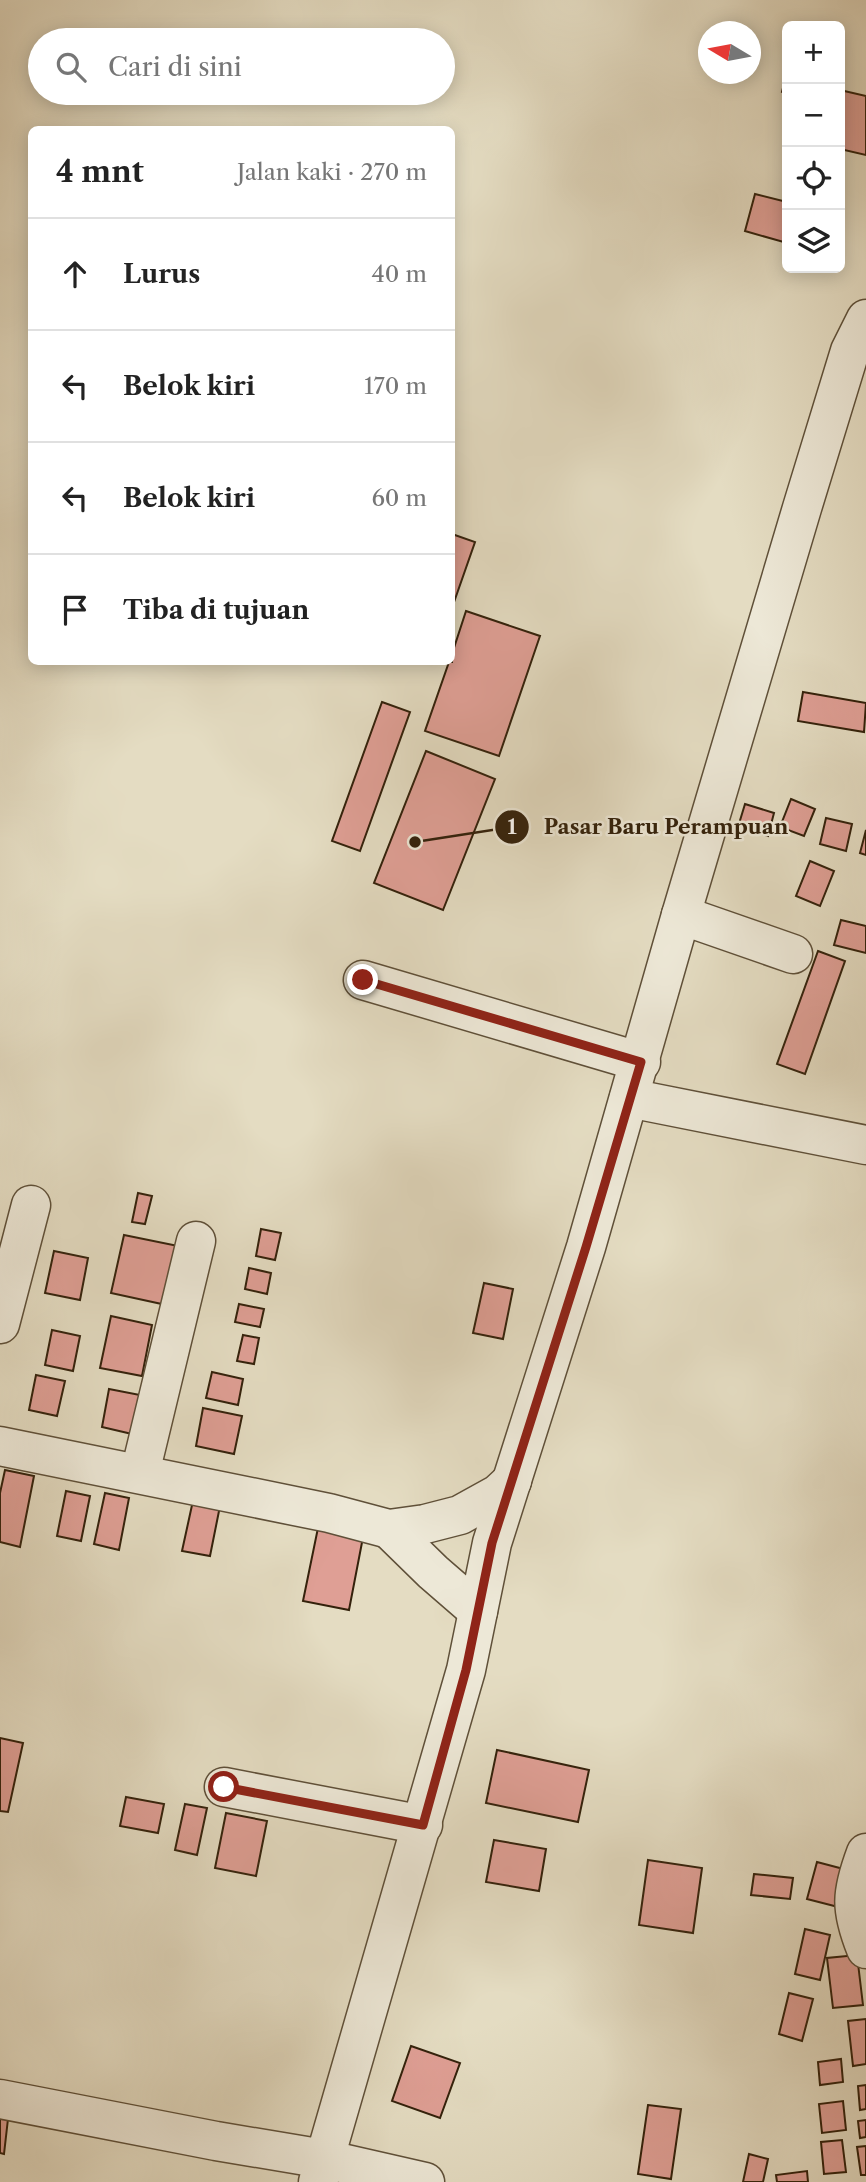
<!DOCTYPE html>
<html lang="id">
<meta charset="utf-8">
<style>
body{margin:0;font-family:"Libre Caslon Text",serif;background:#f2f2f2;color:#222}
.controls{position:absolute;right:21px;top:21px;display:grid;overflow:hidden;border-radius:10px;box-shadow:0 4px 18px #0003}
.controls button{width:63px;height:63px;display:grid;place-items:center;padding:0;border:0;border-bottom:2px solid #e0e0e0;background:#fff;color:#222;font:35px sans-serif}
.compass{position:absolute;left:698px;top:21px;width:63px;height:63px;border-radius:50%;background:#fff;box-shadow:0 4px 18px #0003;rotate:280deg}
.stop{position:absolute;width:21px;height:21px;margin:-16px;border:5px solid #8f2418;border-radius:50%;background:#fff}
.stop.end{background:#8f2418;border-color:#fff;box-shadow:0 2px 7px #0008}
.list{margin:0;padding:0;list-style:none}
h2{display:flex;justify-content:space-between;align-items:center;height:91px;margin:0;padding:0 28px;font-size:30px}
h2 small{font-size:23px;font-weight:400;color:#767676}
.list li{display:grid;grid-template-columns:46px 1fr auto;gap:21px;align-items:center;box-sizing:border-box;height:112px;padding:0 28px;border-top:2px solid #e0e0e0}
.list b{display:block;font-size:26px;white-space:nowrap}
.list em{font-size:23px;font-style:normal;color:#767676}
.icon{flex:none;width:38px;height:38px;fill:none;stroke:currentColor;stroke-width:2;stroke-linecap:round;stroke-linejoin:round}
.map{position:relative;flex:none;width:866px;height:2182px;overflow:hidden}
.search{position:absolute;background:#fff;box-shadow:0 4px 18px #0003;left:28px;top:28px;width:427px;height:77px;display:flex;align-items:center;gap:18px;box-sizing:border-box;padding:0 24px;border-radius:38px;color:#767676;font-size:26px}
.panel{position:absolute;background:#fff;box-shadow:0 4px 18px #0003;left:28px;top:126px;width:427px;height:539px;border-radius:10px}
.map>svg:first-child{display:block}
.building{fill:#df9f95;stroke:#33210b;stroke-width:2}
.lines{fill:none;stroke-linecap:round;stroke-linejoin:round}
.minor-casing{stroke:#5f5039;stroke-width:41}
.minor{stroke:#ede8d7;stroke-width:38}
.route{stroke:#8f2418;stroke-width:9}
.leader{fill:none;stroke:#33210b;stroke-width:2.5}
.callout-dot{fill:#33210b;stroke:#ede8d7;stroke-width:2.5}
.mark-label{font-size:21px;text-anchor:middle;font-weight:bold;fill:#fff}
.callout-label{font-size:21px;text-anchor:middle;font-weight:bold;fill:#33210b;stroke:#ede8d7;stroke-width:5;stroke-linejoin:round;paint-order:stroke}
</style>
<div class="map">
<svg width="866" height="2182" viewBox="0 0 866 2182">
<rect width="100%" height="100%" fill="#e4dcc2"/>
<filter id="stains"><feTurbulence type="fractalNoise" baseFrequency=".00286" numOctaves="4"/><feColorMatrix values="0 0 0 0 .2 0 0 0 0 .09 0 0 0 0 .02 0 0 0 .5 -.17"/></filter>
<radialGradient id="worn" r=".72"><stop offset=".6" stop-color="#630" stop-opacity="0"/><stop offset="1" stop-color="#630" stop-opacity=".3"/></radialGradient>
<!-- building -->
<g class="building">
<polygon points="787,72 787,94 782,92"/>
<polygon points="840,90 866,96 866,155 840,149"/>
<polygon points="755,194 787,202 787,243 745,231"/>
<polygon points="452,534 475,542 453,605 452,604"/>
<polygon points="466,611 540,636 499,756 425,731 449,662 452,662 452,654"/>
<polygon points="803,692 866,703 864,732 798,721"/>
<polygon points="382,702 410,712 360,851 332,841"/>
<polygon points="426,751 495,779 443,910 374,883"/>
<polygon points="791,799 815,809 804,836 780,827"/>
<polygon points="745,804 774,813 768,836 738,827"/>
<polygon points="826,818 852,824 846,851 820,844"/>
<polygon points="866,830 866,855 860,853"/>
<polygon points="810,861 834,871 820,906 796,896"/>
<polygon points="841,920 866,926 866,953 834,945"/>
<polygon points="818,951 845,961 805,1074 777,1064"/>
<polygon points="138,1193 152,1196 145,1224 132,1222"/>
<polygon points="261,1229 281,1233 275,1260 256,1256"/>
<polygon points="124,1235 183,1247 171,1306 111,1293"/>
<polygon points="54,1251 88,1258 80,1300 45,1293"/>
<polygon points="249,1268 271,1273 267,1294 245,1289"/>
<polygon points="484,1283 513,1289 503,1339 473,1333"/>
<polygon points="239,1304 264,1309 260,1327 235,1322"/>
<polygon points="111,1316 152,1325 142,1376 100,1368"/>
<polygon points="52,1330 80,1336 73,1371 45,1365"/>
<polygon points="243,1335 259,1338 254,1364 237,1361"/>
<polygon points="212,1372 243,1379 238,1405 206,1398"/>
<polygon points="36,1375 65,1381 57,1416 29,1410"/>
<polygon points="109,1389 140,1395 132,1434 102,1427"/>
<polygon points="203,1408 242,1416 234,1454 196,1446"/>
<polygon points="5,1470 34,1476 20,1547 0,1542 0,1493"/>
<polygon points="66,1491 90,1496 81,1541 57,1536"/>
<polygon points="105,1493 129,1498 119,1550 94,1544"/>
<polygon points="194,1496 221,1501 210,1556 182,1551"/>
<polygon points="319,1523 364,1532 349,1610 303,1601"/>
<polygon points="0,1738 23,1743 8,1812 0,1811"/>
<polygon points="497,1750 589,1770 578,1822 486,1803"/>
<polygon points="126,1797 164,1804 158,1833 120,1826"/>
<polygon points="185,1804 207,1808 197,1855 175,1850"/>
<polygon points="226,1813 267,1821 256,1876 215,1868"/>
<polygon points="494,1840 546,1849 539,1891 486,1882"/>
<polygon points="648,1860 702,1868 693,1933 639,1925"/>
<polygon points="817,1862 855,1872 846,1909 807,1899"/>
<polygon points="754,1874 793,1878 790,1899 751,1895"/>
<polygon points="805,1929 830,1935 820,1980 795,1974"/>
<polygon points="857,1955 863,2005 833,2008 827,1958"/>
<polygon points="789,1993 813,1999 802,2041 779,2034"/>
<polygon points="866,2019 866,2064 853,2066 848,2021"/>
<polygon points="411,2046 460,2063 440,2118 392,2101"/>
<polygon points="841,2059 843,2082 820,2085 818,2062"/>
<polygon points="866,2085 866,2109 860,2110 858,2086"/>
<polygon points="843,2101 846,2130 822,2133 819,2104"/>
<polygon points="648,2105 681,2109 671,2179 638,2174"/>
<polygon points="0,2109 9,2110 4,2154 0,2153"/>
<polygon points="866,2120 866,2137 860,2138 858,2121"/>
<polygon points="842,2140 846,2172 824,2174 821,2142"/>
<polygon points="866,2146 866,2175 861,2175 857,2147"/>
<polygon points="749,2154 768,2159 763,2182 743,2182"/>
<polygon points="807,2171 808,2182 777,2182 776,2175"/>
</g>
<g class="lines">
<defs>
<g id="minor">
<polyline points="681,915 793,954"/>
<polyline points="363,980 641,1062"/>
<polyline points="629,1098 866,1145"/>
<polyline points="0,1324 31,1205"/>
<polyline points="0,1446 329,1513 389,1529 425,1524 460,1515 498,1494 512,1481"/>
<polyline points="140,1473 196,1241"/>
<polyline points="389,1529 433,1572 478,1611"/>
<polyline points="224,1787 423,1825"/>
<path d="M866 1853C851 1893 850 1909 866 1949"/>
<polyline points="0,2099 216,2141 324,2159 425,2182"/>
<polyline points="318,2182 466,1670 492,1543 586,1247 681,915 802,508 850,351 866,319"/>
</g>
</defs>
<!-- minor casing -->
<use href="#minor" class="minor-casing"/>
<!-- minor -->
<use href="#minor" class="minor"/>
</g>
<g class="lines">
<!-- route -->
<polyline class="route" points="224,1787 423,1825 466,1670 492,1543 586,1247 641,1062 363,980"/>
</g>
<!-- callouts -->
<path class="leader" d="M415 842L512 827"/>
<g class="callout-dot">
<circle cx="415" cy="842" r="7"/>
<circle cx="512" cy="827" r="18"/>
</g>
<g class="mark-label">
<text x="512" y="834">1</text>
</g>
<g class="callout-label">
<text x="666" y="834">Pasar Baru Perampuan</text>
</g>
<rect width="100%" height="100%" filter="url(#stains)"/>
<rect width="100%" height="100%" fill="url(#worn)"/>
</svg>
<div class="controls">
<button>+</button>
<button>−</button>
<button><svg class="icon" aria-label="locate" viewBox="0 0 24 24"><circle cx="12" cy="12" r="6"/><path d="M12 2v4M12 18v4M2 12h4M18 12h4"/></svg></button>
<button><svg class="icon" aria-label="layers" viewBox="0 0 24 24"><path d="M12 4l9 5-9 5-9-5zM3 14l9 5 9-5"/></svg></button>
</div>
<svg class="compass" viewBox="-18 -18 36 36"><path d="M0-13l5 13h-10z" fill="#e53935"/><path d="M0 13l5-13h-10z" fill="#767676"/></svg>
<div class="stop" style="left:224px;top:1787px"></div>
<div class="stop end" style="left:363px;top:980px"></div>
<div class="search"><svg class="icon" aria-label="search" viewBox="0 0 24 24"><circle cx="10" cy="10" r="6"/><path d="M15 15l6 6"/></svg>Cari di sini</div>
<section class="panel">
<h2>4 mnt<small>Jalan kaki · 270 m</small></h2>
<ul class="list">
<li><svg class="icon" aria-label="ahead" viewBox="0 0 24 24"><path d="M12 20V5M6 11l6-6 6 6"/></svg><div><b>Lurus</b></div><em>40 m</em></li>
<li><svg class="icon" aria-label="left" viewBox="0 0 24 24"><path d="M17 20v-9H6M10 6l-5 5 5 5"/></svg><div><b>Belok kiri</b></div><em>170 m</em></li>
<li><svg class="icon" aria-label="left" viewBox="0 0 24 24"><path d="M17 20v-9H6M10 6l-5 5 5 5"/></svg><div><b>Belok kiri</b></div><em>60 m</em></li>
<li><svg class="icon" aria-label="arrive" viewBox="0 0 24 24"><path d="M6 21V4h12l-3 4 3 4H6"/></svg><div><b>Tiba di tujuan</b></div></li>
</ul>
</section>
</div>
